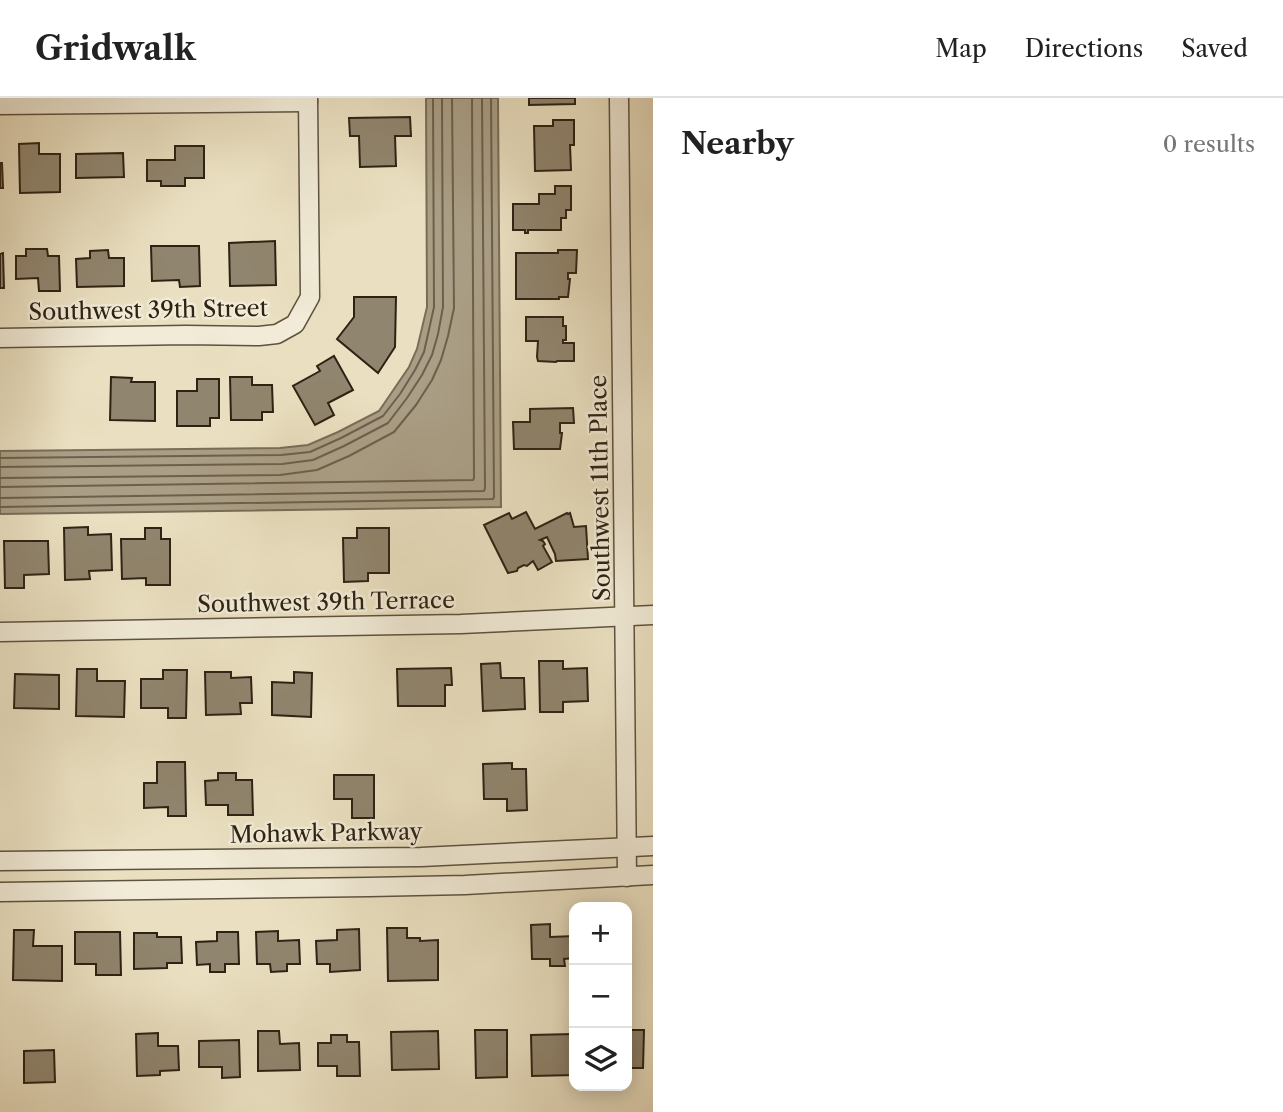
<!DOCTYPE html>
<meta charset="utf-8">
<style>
body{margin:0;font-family:"Libre Caslon Text",serif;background:#f6f6f6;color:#222}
.controls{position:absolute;right:21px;bottom:21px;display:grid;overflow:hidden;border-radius:14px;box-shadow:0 4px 18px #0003}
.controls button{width:63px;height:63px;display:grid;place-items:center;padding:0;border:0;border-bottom:2px solid #e0e0e0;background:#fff;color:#222;font:35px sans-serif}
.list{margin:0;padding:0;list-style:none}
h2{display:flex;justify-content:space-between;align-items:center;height:91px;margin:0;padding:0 28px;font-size:30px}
h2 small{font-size:23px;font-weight:400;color:#767676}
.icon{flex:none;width:38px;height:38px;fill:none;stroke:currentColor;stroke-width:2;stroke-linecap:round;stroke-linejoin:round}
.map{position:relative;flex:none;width:653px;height:1014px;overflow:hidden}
header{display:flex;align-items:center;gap:42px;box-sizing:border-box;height:98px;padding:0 35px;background:#fff;border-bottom:2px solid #e0e0e0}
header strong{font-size:33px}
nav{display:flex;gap:38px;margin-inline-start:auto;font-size:24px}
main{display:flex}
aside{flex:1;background:#fff}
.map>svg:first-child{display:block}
.water{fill:#aa9f86;stroke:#796d58;stroke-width:2}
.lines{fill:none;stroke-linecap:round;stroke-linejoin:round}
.shore{stroke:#6c604d;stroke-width:2}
.building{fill:#90856e;stroke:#2f2214;stroke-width:2}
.minor-casing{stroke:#5e523f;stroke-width:21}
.minor{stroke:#f1ebd7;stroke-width:18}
.labels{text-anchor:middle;stroke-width:5;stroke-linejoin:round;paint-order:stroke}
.street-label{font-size:23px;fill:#2f2214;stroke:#f1ebd7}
</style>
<header>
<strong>Gridwalk</strong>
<nav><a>Map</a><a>Directions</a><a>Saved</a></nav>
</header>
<main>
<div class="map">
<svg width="653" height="1014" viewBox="0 0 653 1014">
<rect width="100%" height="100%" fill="#eae0c1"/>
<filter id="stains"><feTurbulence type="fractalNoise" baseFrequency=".00286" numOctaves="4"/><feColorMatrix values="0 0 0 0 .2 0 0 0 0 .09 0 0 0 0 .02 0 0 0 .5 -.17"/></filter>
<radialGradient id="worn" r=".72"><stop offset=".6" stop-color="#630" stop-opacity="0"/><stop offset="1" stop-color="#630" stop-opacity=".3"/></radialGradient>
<!-- water -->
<polygon class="water" points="426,0 498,0 501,409 0,416 0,353 280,350 308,347 338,334 379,313 409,269 417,251 427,209"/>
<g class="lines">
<!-- shore -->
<g class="shore">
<polyline points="0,360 281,357 310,354 341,340 383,318 400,296 415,272 424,254 434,209 433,0"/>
<polyline points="0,369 282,366 313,362 344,348 388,325 407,300 422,277 432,257 438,236 443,209 442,0"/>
<polyline points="0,380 280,377 317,372 349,358 394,334 416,307 432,282 441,262 448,238 454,210 452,0"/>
<polyline points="0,389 473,382 474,380 472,0"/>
<polyline points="0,400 484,393 485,390 482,0"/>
<polyline points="0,409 493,401 494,399 491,0"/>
</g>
</g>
<!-- building -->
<g class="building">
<polygon points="529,0 575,0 575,6 529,7"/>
<polygon points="410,19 411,38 395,38 396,68 360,69 359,38 350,38 349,20"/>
<polygon points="553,22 574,22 574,47 570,47 571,72 535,73 534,28 553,28"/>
<polygon points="39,45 39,56 60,56 60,94 20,95 19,46"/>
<polygon points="175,48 204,48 204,80 185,80 185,88 161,88 161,83 147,83 147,62 175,62"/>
<polygon points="123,55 124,79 76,80 76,56"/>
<polygon points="0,65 2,65 3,90 0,90"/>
<polygon points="555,88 571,88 571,112 566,112 566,120 561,120 561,132 528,132 528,135 525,135 525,132 513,132 513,106 539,106 539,96 555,96"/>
<polygon points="275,143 276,187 230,188 229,145"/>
<polygon points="151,148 199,148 200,188 180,189 179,182 152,183"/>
<polygon points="26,151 47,151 48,158 59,158 60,193 39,193 38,180 16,181 16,158 26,158"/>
<polygon points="108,152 109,160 124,160 124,188 77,189 76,161 90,160 90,153"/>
<polygon points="558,152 577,152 576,175 568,175 568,181 570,181 568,199 559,199 559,201 516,201 516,155 558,155"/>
<polygon points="3,155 4,190 0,190 0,156"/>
<polygon points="354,199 396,199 395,249 378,275 337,241 354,219"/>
<polygon points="526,219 563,219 563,228 566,228 566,242 563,242 563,245 574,245 574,263 557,263 556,264 538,263 537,259 538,243 526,243"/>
<polygon points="334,258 353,292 328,305 334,317 315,327 293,288 320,273 317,268"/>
<polygon points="111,279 132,280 131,284 155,284 155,323 110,322"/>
<polygon points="230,279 252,279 252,287 272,287 273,314 262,314 262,322 231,322"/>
<polygon points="197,281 219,281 219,320 210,320 210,328 177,328 177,293 197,293"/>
<polygon points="573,310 574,325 560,325 560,335 562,335 560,351 514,351 513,324 530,324 530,311"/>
<polygon points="526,414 535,431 567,415 568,416 570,415 574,429 586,428 588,461 556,463 555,456 547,439 540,442 543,443 545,446 543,448 552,464 538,472 533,463 527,468 524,467 518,470 517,473 508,475 484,427 509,415 512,421"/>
<polygon points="88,429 88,437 111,436 112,472 89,473 90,481 65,482 64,430"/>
<polygon points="145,430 161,430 161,441 170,441 170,487 146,487 146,480 122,481 121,441 145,441"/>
<polygon points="357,430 389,430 389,475 368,475 368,483 344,484 343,440 357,440"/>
<polygon points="4,443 48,443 49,476 24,477 24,490 5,490"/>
<polygon points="539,563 563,563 563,571 587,570 588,603 563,604 563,614 540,614"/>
<polygon points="500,565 501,580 524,580 525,611 483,613 481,566"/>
<polygon points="451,570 452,587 445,587 445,608 398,608 397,571"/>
<polygon points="77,571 97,571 97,583 125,583 124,619 76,618"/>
<polygon points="163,572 187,572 186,620 168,620 168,610 141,610 141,581 163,581"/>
<polygon points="205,574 231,574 231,580 251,579 252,605 240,605 241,616 206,617"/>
<polygon points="294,574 312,575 311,619 272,617 272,584 294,585"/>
<polygon points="15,576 59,577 59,611 14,610"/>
<polygon points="157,664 185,664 186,718 168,718 168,709 144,710 144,685 157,685"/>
<polygon points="512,665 512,671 526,671 527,712 507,713 507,701 484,701 483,666"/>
<polygon points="218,675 236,675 236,682 252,682 253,717 228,717 228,707 206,707 205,683 218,682"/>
<polygon points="334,677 374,677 374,720 352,720 352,701 334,701"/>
<polygon points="550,826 550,839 574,838 574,860 564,861 565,868 550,868 550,861 532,861 531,827"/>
<polygon points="387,830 407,830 407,840 420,840 420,843 438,842 438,882 388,883"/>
<polygon points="359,831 360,872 330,874 330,866 317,866 316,843 337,842 337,832"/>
<polygon points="14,832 34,832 33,848 62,848 62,883 13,882"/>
<polygon points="278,833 278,843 299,842 300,866 287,866 287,873 271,874 270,866 257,866 256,834"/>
<polygon points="75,834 120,834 121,877 96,877 96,866 75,866"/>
<polygon points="217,834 238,834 239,866 225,866 225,874 210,874 210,866 197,867 196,844 217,843"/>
<polygon points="134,835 157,835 157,839 181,839 182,865 167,865 167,870 134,871"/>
<polygon points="475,932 507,932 507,979 476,980"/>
<polygon points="627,932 644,932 643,970 627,970"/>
<polygon points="258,933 279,933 280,946 299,945 300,972 258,973"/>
<polygon points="438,933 439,971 392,972 391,934"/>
<polygon points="158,935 158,948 178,948 179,972 160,973 160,977 137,978 136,936"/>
<polygon points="574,936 574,977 532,978 531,937"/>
<polygon points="331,937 347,937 347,944 359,944 360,978 337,978 337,968 318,968 318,945 331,945"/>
<polygon points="239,942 240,979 222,980 222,969 199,969 199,943"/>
<polygon points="54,952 55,984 24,985 24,953"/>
</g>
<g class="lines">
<defs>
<g id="minor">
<polyline points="619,0 627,779"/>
<polyline points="0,7 308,4"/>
<polyline points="0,240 186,237 259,238 277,236 295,226 310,199 308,0"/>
<polyline points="0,534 461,526 653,517"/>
<polyline points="0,763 421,759 653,748"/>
<polyline points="0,794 369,789 465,787 653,777"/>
</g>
</defs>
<!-- minor casing -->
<use href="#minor" class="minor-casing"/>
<!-- minor -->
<use href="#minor" class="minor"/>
</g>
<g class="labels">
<!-- street labels -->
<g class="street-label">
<text transform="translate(148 212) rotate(-1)" y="8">Southwest 39th Street</text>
<text transform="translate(600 390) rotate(-91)" y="8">Southwest 11th Place</text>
<text transform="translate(326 504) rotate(-1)" y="8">Southwest 39th Terrace</text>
<text transform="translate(326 735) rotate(-1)" y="8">Mohawk Parkway</text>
</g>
</g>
<rect width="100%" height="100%" filter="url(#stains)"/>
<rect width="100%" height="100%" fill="url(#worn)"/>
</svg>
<div class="controls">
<button>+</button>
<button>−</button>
<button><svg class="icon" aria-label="layers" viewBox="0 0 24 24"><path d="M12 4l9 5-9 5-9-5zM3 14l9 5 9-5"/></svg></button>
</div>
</div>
<aside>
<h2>Nearby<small>0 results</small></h2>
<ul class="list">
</ul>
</aside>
</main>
